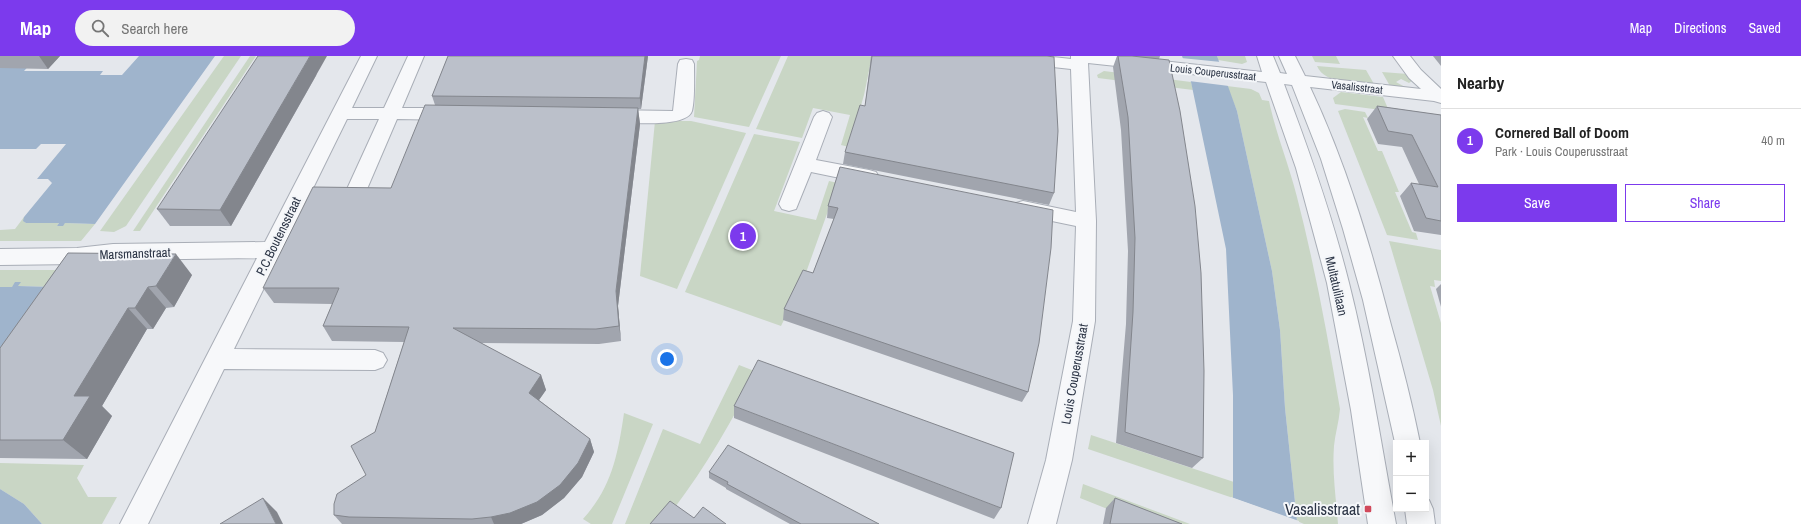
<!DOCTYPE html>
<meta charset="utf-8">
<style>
body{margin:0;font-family:"Archivo Narrow",sans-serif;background:#f2f2f2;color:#222}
.controls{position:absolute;right:12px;bottom:12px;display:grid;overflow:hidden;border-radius:0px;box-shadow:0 4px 16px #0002}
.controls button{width:36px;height:36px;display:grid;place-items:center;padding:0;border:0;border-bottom:1px solid #e0e0e0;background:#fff;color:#222;font:20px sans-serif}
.you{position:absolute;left:667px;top:303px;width:14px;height:14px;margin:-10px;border:3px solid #fff;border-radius:50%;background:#1a73e8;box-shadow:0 0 0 6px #1a73e833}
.badge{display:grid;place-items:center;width:26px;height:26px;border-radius:50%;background:#7c3aed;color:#fff;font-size:13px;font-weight:700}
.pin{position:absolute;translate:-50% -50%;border:2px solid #fff;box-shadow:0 1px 4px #0006}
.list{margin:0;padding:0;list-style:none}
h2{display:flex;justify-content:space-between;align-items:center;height:52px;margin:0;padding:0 16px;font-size:17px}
h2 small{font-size:13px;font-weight:400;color:#767676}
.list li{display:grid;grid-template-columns:26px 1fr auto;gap:12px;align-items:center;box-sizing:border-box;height:64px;padding:0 16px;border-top:1px solid #e0e0e0}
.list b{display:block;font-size:15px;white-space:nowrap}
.list p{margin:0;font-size:13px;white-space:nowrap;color:#767676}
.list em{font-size:13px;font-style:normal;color:#767676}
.actions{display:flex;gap:8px;padding:12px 16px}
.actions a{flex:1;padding:9px 0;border:1px solid #7c3aed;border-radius:0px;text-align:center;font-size:14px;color:#7c3aed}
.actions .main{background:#7c3aed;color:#fff}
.icon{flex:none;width:22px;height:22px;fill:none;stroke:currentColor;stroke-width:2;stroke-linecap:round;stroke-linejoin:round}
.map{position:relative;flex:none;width:1441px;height:468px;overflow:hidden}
header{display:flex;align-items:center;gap:24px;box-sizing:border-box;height:56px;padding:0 20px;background:#7c3aed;color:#fff}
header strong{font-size:19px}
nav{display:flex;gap:22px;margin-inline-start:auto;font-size:14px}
.search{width:280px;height:36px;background:#f2f2f2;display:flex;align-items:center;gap:10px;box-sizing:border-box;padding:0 14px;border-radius:22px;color:#767676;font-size:15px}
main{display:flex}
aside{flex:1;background:#fff}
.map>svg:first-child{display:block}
.green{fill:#c9d6c5}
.water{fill:#9fb4cc}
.pier{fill:#e4e7ec}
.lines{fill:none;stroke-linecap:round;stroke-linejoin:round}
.minor-casing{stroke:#a9aeb7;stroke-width:2}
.minor{fill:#f7f8fa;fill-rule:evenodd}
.wall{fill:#a1a5ae}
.shaded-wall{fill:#83868d}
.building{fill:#bbc0ca;stroke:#83868d}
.poi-dot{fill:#d1495b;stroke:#f4f6f9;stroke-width:1.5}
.labels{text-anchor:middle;stroke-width:4;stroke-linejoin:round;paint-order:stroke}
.far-street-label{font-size:11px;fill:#2b3445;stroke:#f4f6f9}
.street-label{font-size:13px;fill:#2b3445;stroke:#f4f6f9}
.near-poi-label{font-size:16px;fill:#2b3445;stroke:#f4f6f9;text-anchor:end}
</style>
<header>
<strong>Map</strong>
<div class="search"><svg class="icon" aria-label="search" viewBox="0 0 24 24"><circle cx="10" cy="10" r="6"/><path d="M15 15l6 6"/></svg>Search here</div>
<nav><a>Map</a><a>Directions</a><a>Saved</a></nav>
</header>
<main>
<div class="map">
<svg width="1441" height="468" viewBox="0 0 1441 468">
<rect width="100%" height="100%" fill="#e4e7ec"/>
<!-- green -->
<g class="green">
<polygon points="224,0 241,0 126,170 114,176 100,175"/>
<polygon points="250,0 256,0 140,175 133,175"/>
<polygon points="700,0 781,0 749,71 694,61 697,5 699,4"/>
<polygon points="788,0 872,0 864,39 849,91 841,89 850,59 813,52 802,82 756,73"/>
<polygon points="1217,0 1245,0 1247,6 1242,8 1218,4"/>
<polygon points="1312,0 1336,0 1340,8 1315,6"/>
<path d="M1317 10 1366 14 1374 28C1357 26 1325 29 1317 10Z"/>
<polygon points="1104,15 1191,26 1193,34 1098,22 1097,19"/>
<polygon points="1382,16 1408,18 1413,24 1409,27 1401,23 1396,26 1405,31 1403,31 1390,30"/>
<path d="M1227 30 1251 33 1259 37 1262 44 1269 45C1276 78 1289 109 1297 141 1315 211 1328 282 1340 353 1339 366 1335 378 1334 390 1332 416 1336 442 1338 468H1304L1297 465 1285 352 1280 274 1272 215 1237 55Z"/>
<polygon points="1341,36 1383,41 1389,55 1335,48 1333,42"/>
<polygon points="1345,53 1365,56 1368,62 1363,61 1378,95 1382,95 1399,136 1395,136 1412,176 1416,177 1418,184 1387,179 1338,55"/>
<polygon points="655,65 691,65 746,77 677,233 640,220"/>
<polygon points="754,78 800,86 774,155 816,164 829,125 838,127 803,225 781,270 685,236"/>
<polygon points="24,161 24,165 26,167 59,167 57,170 65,167 95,168 81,185 0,185 0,174 15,173"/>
<polygon points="1389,185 1441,194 1441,225 1434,224 1435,231 1430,230 1441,267 1441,370 1433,334"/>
<polygon points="0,214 86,214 53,231 17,230 20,226 12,231 0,231"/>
<path d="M739 309 757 316C730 369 700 421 662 468H625L663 373 700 388Z"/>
<path d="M624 357 653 368 612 468H591L583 463C612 431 618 398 624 357Z"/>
<polygon points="1091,379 1234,426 1233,442 1088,393"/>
<polygon points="0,407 84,409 77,422 88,441 117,441 102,468 42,468 24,448 0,433"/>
<polygon points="1083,428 1190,468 1145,468 1080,442"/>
</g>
<!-- water -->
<g class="water">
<polygon points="0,0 38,0 24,15 103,15 100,19 122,19 139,0 215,0 95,168 65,167 63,170 57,170 59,167 26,167 23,165 24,161 52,127 48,123 37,123 66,88 41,88 36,93 0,93"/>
<polygon points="1182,0 1217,0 1237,55 1272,215 1280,274 1285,352 1297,465 1233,442 1233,339 1226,193 1191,26"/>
<polygon points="15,226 21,226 18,230 53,231 0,318 0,231 12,231"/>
<polygon points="0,433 24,448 42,468 0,468"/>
</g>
<!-- pier -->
<g class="pier">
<polygon points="1181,2 1221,6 1229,30 1189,25"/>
<polygon points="1231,441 1299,465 1299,468 1231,468"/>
</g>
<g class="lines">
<defs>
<g id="minor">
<polygon points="361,0 377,0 352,52 384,52 408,0 424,0 402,52 451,52 457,54 460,58 457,62 451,64 397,63 367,133 364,138 357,140 350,138 347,133 379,63 347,63 234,293 375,294 383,297 387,304 383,311 375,314 224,313 148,468 120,468 257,202 113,204 77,208 0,209 0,193 77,192 113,188 265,186"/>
<path d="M991 0H1044L1071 3V0H1117L1262 16 1257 0H1273L1280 17 1287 18 1279 0H1295L1305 20 1421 33 1409 22 1393 0H1410L1421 14 1441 33V47L1434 45 1310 31C1346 107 1370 188 1391 269 1402 308 1412 347 1420 387H1396V391L1363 244 1343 173 1321 103 1294 34 1292 29 1284 28C1309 94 1332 159 1349 227 1369 306 1381 388 1396 468H1368L1351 354 1327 227 1296 112 1266 26 1088 7 1096 165 1095 265 1072 404 1056 468H1028L1046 404 1073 265 1076 170 1023 159 1016 157 1013 152 1016 147 1023 145 1076 156 1071 13 999 5 993 4Z"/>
<path d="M686 3 692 4 694 8C694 20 695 44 692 55 686 73 625 66 609 66L603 64 600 60 603 56 609 54 673 55 678 8 680 4Z"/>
<polygon points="823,55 829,57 832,61 816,104 869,114 876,116 879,121 876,126 869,128 811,116 796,153 789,155 782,153 779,148 814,61 817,57"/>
<polygon points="1426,443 1429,444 1433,453 1435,468 1407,468 1405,453 1426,453"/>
</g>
</defs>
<!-- minor casing -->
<use href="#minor" class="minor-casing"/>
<!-- minor -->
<use href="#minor" class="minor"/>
</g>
<!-- wall -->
<g class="wall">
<polygon points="0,0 60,0 48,13 0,12"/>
<polygon points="448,0 648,0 641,53 638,53 640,68 618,250 621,285 599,288 481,287 541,319 546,334 539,344 590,383 594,396 582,421 564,442 542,459 521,468 342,468 334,459 366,419 375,376 404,286 332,285 323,270 332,248 274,247 263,232 391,132 435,49 432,40"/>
<polygon points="871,0 1047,0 1054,137 1049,149 843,108 845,96 865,50"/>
<polygon points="1117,0 1160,0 1159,3 1203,402 1192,412 1116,387 1126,268 1128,195 1121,74 1113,11"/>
<polygon points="1433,0 1441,0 1441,10"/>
<polygon points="317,18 231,170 170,170 157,153"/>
<polygon points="1377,50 1441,59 1441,179 1414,175 1400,140 1411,127 1419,128 1402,91 1378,88 1367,63"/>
<polygon points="840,111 1028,336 1022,346 783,264 784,253 813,217 834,163 827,162 828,150"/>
<polygon points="68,197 192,219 174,251 166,252 153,273 147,273 102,350 112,360 87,403 0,402 0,292"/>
<polygon points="1441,228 1441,251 1436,233"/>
<polygon points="734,350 1001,452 994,463 734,362"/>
<polygon points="709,416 879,468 790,468 726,433 726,432 709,422"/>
<polygon points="1115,442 1182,468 1103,468 1106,452"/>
</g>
<!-- shaded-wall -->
<g class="shaded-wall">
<polygon points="39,0 60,0 48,13"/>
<polygon points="310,0 327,0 231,170 220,154"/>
<polygon points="645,0 648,0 641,53 640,42"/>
<polygon points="638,52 640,68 618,250 621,285 619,270 616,235"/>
<polygon points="176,198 192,219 174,251 156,230"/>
<polygon points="148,231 166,252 153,273 135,252"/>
<polygon points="128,252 147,273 102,350 112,360 87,403 63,384 74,340"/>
<polygon points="541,319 546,334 534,351 529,337"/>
<polygon points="590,383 594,396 582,421 564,442 542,459 521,468 494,468 491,461"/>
<polygon points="263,442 277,456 283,468 276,468"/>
</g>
<!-- building -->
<g class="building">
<polygon points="258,0 310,0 220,154 157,153"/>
<polygon points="448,0 645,0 640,42 432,40"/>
<polygon points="872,0 1047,0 1054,1 1058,75 1054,137 845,96 860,49 865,50"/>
<polygon points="1118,0 1132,0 1169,4 1180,55 1195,150 1201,217 1204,315 1203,402 1125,376 1133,256 1135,182 1128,61"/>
<polygon points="425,49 638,52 616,235 619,270 596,273 453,272 541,319 529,337 590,383 578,407 560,429 537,446 510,457 491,461 472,463 349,461 334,459 334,448 337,438 366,419 351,390 375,376 409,271 323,270 339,232 263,232 313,131 391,132"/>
<polygon points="1377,50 1441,59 1441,165 1426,162 1411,127 1438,131 1412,79 1388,75"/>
<polygon points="840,111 1053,154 1051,192 1039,287 1028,336 784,253 803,214 813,217 838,152 828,150"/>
<polygon points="68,197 176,198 156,230 148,231 135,252 128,252 74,340 90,340 63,384 0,384 0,292"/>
<polygon points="758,304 1014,397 1001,452 734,350"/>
<polygon points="728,389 879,468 801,468 727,428 728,426 709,416"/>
<polygon points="263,442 276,468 220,468"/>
<polygon points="1115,442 1182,468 1110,468"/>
<polygon points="670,445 694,462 703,451 726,468 650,468"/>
</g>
<!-- markers -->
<rect class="poi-dot" x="1364" y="449" width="8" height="8" rx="2"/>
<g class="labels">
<!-- far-street labels -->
<g class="far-street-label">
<text transform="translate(1213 16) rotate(6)" y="4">Louis Couperusstraat</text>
<text transform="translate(1357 31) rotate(6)" y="4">Vasalisstraat</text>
</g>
<!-- street labels -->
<g class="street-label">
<text transform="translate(278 180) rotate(-64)" y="5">P.C.Boutensstraat</text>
<text transform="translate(135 197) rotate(-2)" y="5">Marsmanstraat</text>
<text transform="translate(1337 230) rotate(77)" y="5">Multatulilaan</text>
<text transform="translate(1074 318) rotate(-80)" y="5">Louis Couperusstraat</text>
</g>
<!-- near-poi labels -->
<g class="near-poi-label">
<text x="1360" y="459">Vasalisstraat</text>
</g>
</g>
</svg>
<div class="controls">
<button>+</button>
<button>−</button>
</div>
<div class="you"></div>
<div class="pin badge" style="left:743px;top:180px">1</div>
</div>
<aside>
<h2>Nearby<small></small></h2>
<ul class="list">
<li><span class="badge">1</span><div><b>Cornered Ball of Doom</b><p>Park · Louis Couperusstraat</p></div><em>40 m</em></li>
</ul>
<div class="actions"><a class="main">Save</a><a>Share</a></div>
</aside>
</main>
